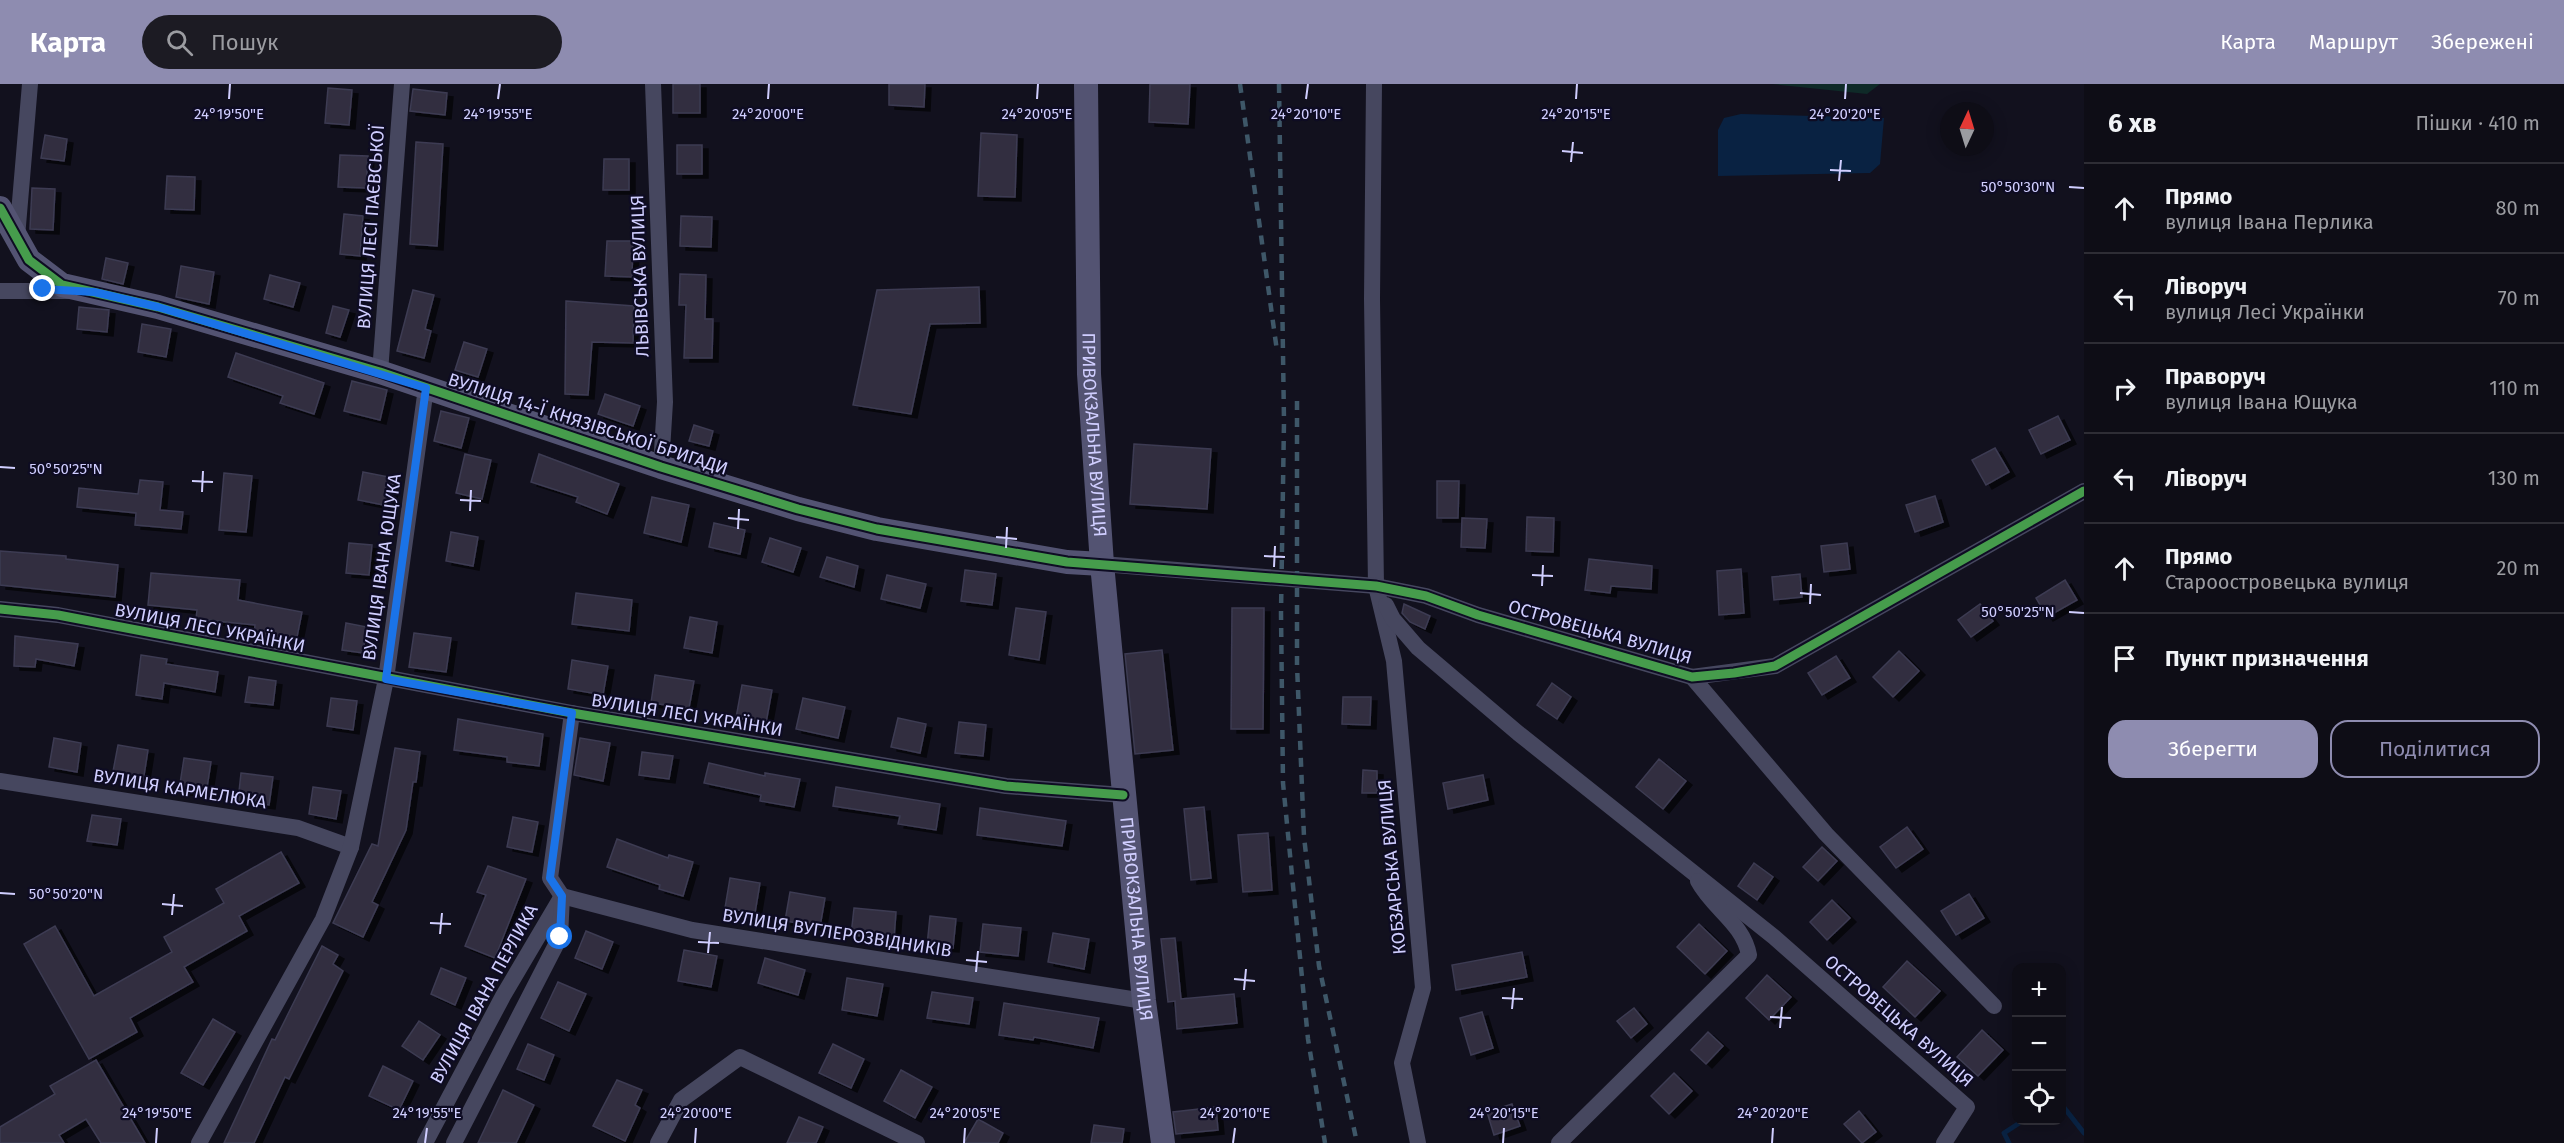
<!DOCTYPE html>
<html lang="uk">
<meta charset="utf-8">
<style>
body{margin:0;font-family:"Fira Sans",sans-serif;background:#1c1b23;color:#f1f3f6}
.controls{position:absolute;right:18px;bottom:18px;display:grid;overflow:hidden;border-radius:12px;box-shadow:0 3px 15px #0003}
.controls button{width:54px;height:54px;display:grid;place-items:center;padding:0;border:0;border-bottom:2px solid #2e2d35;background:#0e0d16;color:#f1f3f6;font:30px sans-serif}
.compass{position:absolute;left:1940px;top:18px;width:54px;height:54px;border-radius:50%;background:#0e0d16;box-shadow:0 3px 15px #0003;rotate:4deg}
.stop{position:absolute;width:18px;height:18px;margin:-14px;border:4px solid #1a73e8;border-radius:50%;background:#fff}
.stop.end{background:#1a73e8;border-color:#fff;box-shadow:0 2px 6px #0008}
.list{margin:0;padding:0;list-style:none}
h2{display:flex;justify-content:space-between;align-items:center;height:78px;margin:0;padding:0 24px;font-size:26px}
h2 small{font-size:20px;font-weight:400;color:#9b9ca1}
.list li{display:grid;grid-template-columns:39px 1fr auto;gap:18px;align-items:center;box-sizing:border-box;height:90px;padding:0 24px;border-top:2px solid #2e2d35}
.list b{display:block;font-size:22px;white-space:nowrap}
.list p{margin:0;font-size:20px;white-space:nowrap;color:#9b9ca1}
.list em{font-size:20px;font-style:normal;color:#9b9ca1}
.actions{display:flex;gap:12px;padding:18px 24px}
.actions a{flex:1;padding:14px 0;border:2px solid #8e8cb0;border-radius:18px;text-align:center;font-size:21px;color:#8e8cb0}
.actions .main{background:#8e8cb0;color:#fff}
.icon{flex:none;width:33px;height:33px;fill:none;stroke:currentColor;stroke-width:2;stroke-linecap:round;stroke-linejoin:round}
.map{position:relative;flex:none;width:2084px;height:1059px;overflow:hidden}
header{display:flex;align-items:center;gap:36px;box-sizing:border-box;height:84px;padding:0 30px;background:#8e8cb0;color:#fff}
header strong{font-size:28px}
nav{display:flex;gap:33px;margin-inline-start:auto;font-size:21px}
.search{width:420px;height:54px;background:#1c1b23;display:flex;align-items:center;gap:15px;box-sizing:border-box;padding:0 21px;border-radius:33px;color:#9b9ca1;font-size:22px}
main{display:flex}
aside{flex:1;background:#0e0d16}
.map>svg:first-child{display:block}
.green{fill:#0f2a28}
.water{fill:#092242}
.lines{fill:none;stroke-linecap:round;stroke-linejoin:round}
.stream{stroke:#092242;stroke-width:5}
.building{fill:#302f40;stroke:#3d3b52;stroke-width:1.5;filter:url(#shadow)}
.street{stroke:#46475f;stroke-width:16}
.secondary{stroke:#535372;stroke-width:24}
.rail{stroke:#3e5768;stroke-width:4.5;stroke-dasharray:9 8;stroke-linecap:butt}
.cycleway-casing{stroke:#0e0c23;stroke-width:13}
.cycleway{stroke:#469c4c;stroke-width:9}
.route{stroke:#1a73e8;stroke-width:8}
.ticks{fill:none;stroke:#d0ceff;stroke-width:2}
.labels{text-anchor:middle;stroke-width:4.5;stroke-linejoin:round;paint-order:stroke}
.street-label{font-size:18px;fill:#d0ceff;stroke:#0e0c23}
.ticks-label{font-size:15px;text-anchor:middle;fill:#d0ceff;stroke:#0e0c23;stroke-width:4.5;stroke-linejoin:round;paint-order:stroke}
</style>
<header>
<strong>Карта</strong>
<div class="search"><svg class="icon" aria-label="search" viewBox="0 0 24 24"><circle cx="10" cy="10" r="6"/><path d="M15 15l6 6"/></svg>Пошук</div>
<nav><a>Карта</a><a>Маршрут</a><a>Збережені</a></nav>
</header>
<main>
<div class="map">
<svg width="2084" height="1059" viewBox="0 0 2084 1059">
<defs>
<filter id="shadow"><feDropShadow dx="6" dy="4" stdDeviation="0" flood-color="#0009"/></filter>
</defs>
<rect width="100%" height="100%" fill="#12111e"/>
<!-- green -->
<polygon class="green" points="1772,0 1880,0 1867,10"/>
<!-- water -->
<polygon class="water" points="1741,30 1884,34 1880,80 1870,89 1718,92 1718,46 1724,34"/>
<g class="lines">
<!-- stream -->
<g class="stream">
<polyline points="2062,1021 2084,1049"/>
<polyline points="2009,1059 2004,1049 2024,1036"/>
</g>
</g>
<!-- building -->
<g class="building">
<rect x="673" y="0" width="27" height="29"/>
<polygon points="889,0 925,0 924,23 889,21"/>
<polygon points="1150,0 1190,0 1188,40 1149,38"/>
<polygon points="328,4 352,6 349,41 325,39"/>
<polygon points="413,5 447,9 445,31 410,27"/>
<polygon points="981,49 1017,51 1015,113 978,112"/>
<polygon points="45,51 67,55 64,77 41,74"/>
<polygon points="416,58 443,60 437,162 410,160"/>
<rect x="677" y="61" width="25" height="29"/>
<polygon points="340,71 368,72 366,104 338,103"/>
<polygon points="604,75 629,75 629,106 603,106"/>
<polygon points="167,92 195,93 194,126 165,125"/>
<polygon points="32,104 55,105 53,146 30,145"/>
<polygon points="344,130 363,132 360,172 340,170"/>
<polygon points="681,132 712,133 711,163 680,162"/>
<polygon points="607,157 633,157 632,193 605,192"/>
<polygon points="106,174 128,179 123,200 102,195"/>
<polygon points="181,182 214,188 209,220 176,213"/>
<polygon points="680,190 706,191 705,235 713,235 712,274 684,274 686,221 679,221"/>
<polygon points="270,191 300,199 293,223 264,215"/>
<polygon points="979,203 980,239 930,240 911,330 853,321 877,206"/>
<polygon points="413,206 434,211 425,245 431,247 424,274 397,267"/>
<polygon points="566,217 634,222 633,259 592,258 588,311 565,310"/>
<polygon points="333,222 349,226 340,253 326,249"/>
<polygon points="79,223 109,226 107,248 77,245"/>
<polygon points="142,240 171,245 166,273 138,268"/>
<polygon points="464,258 487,265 478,293 455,286"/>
<polygon points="236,269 324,299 314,330 280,319 283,312 228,293"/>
<polygon points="352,297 387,306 380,336 344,327"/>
<polygon points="605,310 640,322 633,342 598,330"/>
<polygon points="441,327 469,334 461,364 434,357"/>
<polygon points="2058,332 2070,356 2041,370 2029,346"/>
<polygon points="694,341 713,347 709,362 689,357"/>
<polygon points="1134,360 1211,365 1207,425 1130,420"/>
<polygon points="1995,364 2009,388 1986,401 1972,376"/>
<polygon points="465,370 491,376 482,415 456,409"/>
<polygon points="539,370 619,400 607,430 576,418 578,413 531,398"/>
<polygon points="363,388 394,394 389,422 358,416"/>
<polygon points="224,389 252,392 246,448 219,446"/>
<polygon points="140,396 163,398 160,426 183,428 181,445 135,441 136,429 77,423 79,404 138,410"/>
<polygon points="1437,397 1459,397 1458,434 1437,434"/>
<polygon points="1935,412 1943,438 1915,448 1906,421"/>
<polygon points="652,413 689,421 681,458 644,449"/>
<polygon points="1527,433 1554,434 1553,468 1526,467"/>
<polygon points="1462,434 1487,435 1485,464 1461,463"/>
<polygon points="714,439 745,446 740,470 709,463"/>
<polygon points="451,448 478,453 473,482 446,477"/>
<polygon points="770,454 801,464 793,488 762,478"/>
<polygon points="349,459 372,461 369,491 346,489"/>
<polygon points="1847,459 1850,485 1824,488 1821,462"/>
<polygon points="0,467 66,472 66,475 118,481 115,513 0,501"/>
<polygon points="827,473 858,482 854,503 820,493"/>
<polygon points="1589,475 1652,482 1651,505 1611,502 1610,509 1585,506"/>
<polygon points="1741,485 1744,529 1719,531 1717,487"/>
<polygon points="965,486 996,490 992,521 961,517"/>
<polygon points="151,489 240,496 238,516 302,528 296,558 254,551 255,541 196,535 197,526 148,521"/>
<polygon points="1800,490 1802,513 1774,516 1772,493"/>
<polygon points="887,491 926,500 920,524 881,515"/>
<polygon points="2065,496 2077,516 2047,533 2036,514"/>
<polygon points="576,509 632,516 629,547 572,540"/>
<polygon points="1404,520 1430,532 1425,545 1410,538 1402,529"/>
<polygon points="1980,520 1993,537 1971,553 1958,536"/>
<polygon points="1016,524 1046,528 1039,576 1009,571"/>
<polygon points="1232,524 1264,524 1263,645 1231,645"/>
<polygon points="690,533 717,538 712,569 684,564"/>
<polygon points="346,539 367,543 363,569 342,566"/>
<polygon points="414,549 451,554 446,588 409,583"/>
<polygon points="15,552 78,560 74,582 36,575 35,583 14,582"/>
<polygon points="1162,566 1173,666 1135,670 1125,570"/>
<polygon points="1899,567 1919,587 1893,613 1873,593"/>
<polygon points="141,571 167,575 166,580 218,588 215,608 164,599 162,615 136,611"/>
<polygon points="1836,572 1850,594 1822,611 1808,589"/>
<polygon points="572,576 608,582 603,611 568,605"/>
<polygon points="655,591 694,597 689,624 651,619"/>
<polygon points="249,593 276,597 273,621 245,618"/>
<polygon points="1552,599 1571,613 1557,635 1537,621"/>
<polygon points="742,601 772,606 766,639 736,634"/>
<polygon points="1343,613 1371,613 1370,641 1342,640"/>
<polygon points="331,614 357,617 353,646 327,642"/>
<polygon points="803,614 845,623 838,654 796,645"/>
<polygon points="898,634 926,640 920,669 891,663"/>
<polygon points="458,635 543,650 539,682 507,678 507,673 454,666"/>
<polygon points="959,638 986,641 983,672 955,669"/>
<polygon points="54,654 81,659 77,688 49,683"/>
<polygon points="580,654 610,659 603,697 574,691"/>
<polygon points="118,661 148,666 143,698 112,693"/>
<polygon points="395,664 420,668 416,698 413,698 406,746 372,818 378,821 363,853 333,839 372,760 378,762"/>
<polygon points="642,668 673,672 669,695 639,691"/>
<polygon points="184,674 211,678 206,710 179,706"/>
<polygon points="1659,675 1686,697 1663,725 1636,703"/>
<polygon points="709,679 765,692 765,689 800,695 794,723 760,717 761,711 704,699"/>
<polygon points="1363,686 1377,687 1377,709 1362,709"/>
<polygon points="241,689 273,693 269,721 238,717"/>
<polygon points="1483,691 1488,716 1448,725 1443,699"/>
<polygon points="313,703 341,707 336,735 309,730"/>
<polygon points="836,703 940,720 936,746 898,740 900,732 833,722"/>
<polygon points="1204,723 1211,794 1191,796 1184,725"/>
<polygon points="980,724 1066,737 1062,762 977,751"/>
<polygon points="92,731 121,735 117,761 87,757"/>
<polygon points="513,733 538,738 532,768 507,763"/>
<polygon points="1907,743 1923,765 1896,784 1880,763"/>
<polygon points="1268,749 1272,806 1243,808 1238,751"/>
<polygon points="617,755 668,774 669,771 693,778 683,812 659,805 660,801 607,783"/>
<polygon points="1822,763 1837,777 1818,797 1803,783"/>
<polygon points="281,768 299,799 239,832 247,847 184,883 193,898 130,934 137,948 89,975 24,860 55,842 94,912 172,868 164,853 224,819 216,805"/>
<polygon points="1754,779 1773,793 1757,816 1738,802"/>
<polygon points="488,782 526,795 495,874 465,862 486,811 477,808"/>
<polygon points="730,794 760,799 755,829 725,824"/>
<polygon points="790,808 825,814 820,843 785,837"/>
<polygon points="1969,810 1984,834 1956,851 1941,827"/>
<polygon points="1832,816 1850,834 1827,856 1810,838"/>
<polygon points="854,824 896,828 894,855 851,851"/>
<polygon points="930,832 956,835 953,864 927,862"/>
<polygon points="983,840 1021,844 1018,872 980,868"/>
<polygon points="1699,840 1727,867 1705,890 1677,863"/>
<polygon points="586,847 613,858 602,885 575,874"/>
<polygon points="1053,849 1089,855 1084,885 1048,878"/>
<polygon points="1175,854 1181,915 1234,910 1237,939 1177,945 1175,917 1168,918 1161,855"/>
<polygon points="322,862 338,871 333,880 343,887 289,995 285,993 254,1059 224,1059 272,955 275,956"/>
<polygon points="684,866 717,872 711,903 678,897"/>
<polygon points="1522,868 1527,893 1456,906 1452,881"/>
<polygon points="765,874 805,886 798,911 758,899"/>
<polygon points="1907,877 1940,907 1915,933 1883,903"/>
<polygon points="441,884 466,894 455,921 431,910"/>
<polygon points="1767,891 1791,913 1769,936 1746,914"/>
<polygon points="847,894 883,900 877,932 842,926"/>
<polygon points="558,898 586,910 569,947 541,934"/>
<polygon points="932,908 973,914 969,940 927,934"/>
<polygon points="1004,919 1099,934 1093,964 1034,953 1033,956 999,951"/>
<polygon points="1634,924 1647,940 1631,954 1617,937"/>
<polygon points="1482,928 1493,964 1471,971 1460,934"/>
<polygon points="213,935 235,948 203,1001 181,989"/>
<polygon points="419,937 440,951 423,976 402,962"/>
<polygon points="1982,946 2003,966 1978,992 1957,973"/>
<polygon points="1708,948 1723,962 1706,980 1691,966"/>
<polygon points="528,960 554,971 544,996 517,985"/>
<polygon points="833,960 864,975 851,1004 819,989"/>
<polygon points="96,976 145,1059 101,1059 86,1035 59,1051 64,1059 0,1059 0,1043 55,1010 50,1002"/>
<polygon points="383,982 413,997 399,1026 369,1012"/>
<polygon points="901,986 932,1003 915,1034 884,1017"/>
<polygon points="1674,989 1692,1007 1669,1030 1651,1012"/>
<polygon points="617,996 642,1006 635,1021 640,1024 625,1057 593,1042"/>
<polygon points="503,1006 534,1021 516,1059 478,1059"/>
<polygon points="1512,1020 1520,1042 1494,1051 1487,1028"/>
<polygon points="1216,1023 1218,1046 1176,1050 1173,1028"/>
<polygon points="1859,1027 1876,1048 1862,1059 1844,1040"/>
<polygon points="799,1033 823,1043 816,1059 787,1059"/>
<polygon points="978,1035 1003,1049 998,1059 964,1059"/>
<polygon points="1094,1041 1124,1045 1122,1059 1091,1059"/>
</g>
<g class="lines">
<!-- street -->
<g class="street">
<polyline points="653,0 665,318 661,383"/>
<polyline points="1374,0 1372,215 1376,502 1394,577 1423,904 1402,979 1418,1059"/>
<polyline points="17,153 30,0"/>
<polyline points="0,207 68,207"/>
<polyline points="380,288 402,0"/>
<polyline points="1102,480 1376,502 1426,512 1478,531 1692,593 1775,582 2084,407"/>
<polyline points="1386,521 1393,535 1418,564 1518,649 1774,853 1967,1023 1944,1059"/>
<polyline points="0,525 58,531 572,629 1006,702 1123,711"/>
<polyline points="1692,593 1826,750 1994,922"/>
<polyline points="0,697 298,744 351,763"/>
<polyline points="199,1059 323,835 351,763 386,595 426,304"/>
<polyline points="425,1059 503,912 562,812 692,846 1144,917"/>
<polyline points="454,1059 560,853 562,812 550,794 572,629"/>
<polyline points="658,1059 681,1016 740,973 917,1059"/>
<path d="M1559 1059 1749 871C1743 839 1713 825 1698 797"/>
</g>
<!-- secondary -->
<g class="secondary">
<path id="s1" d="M1086 0 1089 290 1102 480 1144 917 1163 1059"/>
<polyline points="0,124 29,176 62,201 158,223 380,288 661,383 798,425 877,445 1067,478 1102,480"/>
</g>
<!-- rail -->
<g class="rail">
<polyline points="1240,0 1277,267"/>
<polyline points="1279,0 1284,337 1281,529 1283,699 1308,955 1325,1059"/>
<polyline points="1297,317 1297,581 1304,753 1319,882 1357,1059"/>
</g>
<defs>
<g id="cycleway">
<polyline points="0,124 29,176 62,201 158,223 380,288 661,383 798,425 877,445 1067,478 1376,502 1426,512 1478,531 1692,593 1734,589 1775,582 2084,407"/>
<polyline points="0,525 58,531 572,629 1006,702 1123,711"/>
</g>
</defs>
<!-- cycleway casing -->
<use href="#cycleway" class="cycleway-casing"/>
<!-- cycleway -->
<use href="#cycleway" class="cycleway"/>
</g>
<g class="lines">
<!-- route -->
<polyline class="route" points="43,205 94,208 158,223 426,304 386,595 572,629 550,794 562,812 560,853"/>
</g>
<!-- ticks -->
<path class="ticks" d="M229 15 230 0M498 15 500 0M768 15 769 0M1037 15 1038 0M1306 15 1308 0M1576 15 1577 0M1845 15 1846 0M1562 67 1583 69M1571 78 1573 58M1830 86 1851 87M1839 97 1841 76M2069 103 2084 104M0 383 15 384M192 397 213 398M202 408 203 387M460 416 481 417M470 427 471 406M728 434 749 436M738 445 739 425M996 453 1017 455M1006 464 1007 443M1264 472 1285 473M1274 483 1275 462M1532 491 1553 492M1542 502 1543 481M1800 509 1821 511M1810 520 1811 500M2069 528 2084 529M0 809 15 810M162 820 183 822M172 831 174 810M430 839 451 840M440 850 442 829M698 858 719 859M708 869 710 848M966 876 987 878M976 888 978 867M1234 895 1255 897M1244 906 1246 885M1502 914 1523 915M1512 925 1514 904M1770 933 1791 934M1780 944 1782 923M156 1059 157 1044M425 1059 427 1044M695 1059 696 1044M964 1059 965 1044M1233 1059 1235 1044M1503 1059 1504 1044M1772 1059 1773 1044"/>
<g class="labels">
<!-- street labels -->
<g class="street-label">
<text transform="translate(371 143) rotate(-86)" y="6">ВУЛИЦЯ ЛЕСІ ПАЄВСЬКОЇ</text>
<text transform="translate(640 192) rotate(-92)" y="6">ЛЬВІВСЬКА ВУЛИЦЯ</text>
<text transform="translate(588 340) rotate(18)" y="6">ВУЛИЦЯ 14-Ї КНЯЗІВСЬКОЇ БРИГАДИ</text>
<text dy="6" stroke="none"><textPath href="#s1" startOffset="351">ПРИВОКЗАЛЬНА ВУЛИЦЯ</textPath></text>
<text transform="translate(382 483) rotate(-82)" y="6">ВУЛИЦЯ ІВАНА ЮЩУКА</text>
<text transform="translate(210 544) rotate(11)" y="6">ВУЛИЦЯ ЛЕСІ УКРАЇНКИ</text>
<text transform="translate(1600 548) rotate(16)" y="6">ОСТРОВЕЦЬКА ВУЛИЦЯ</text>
<text transform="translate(687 631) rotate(9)" y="6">ВУЛИЦЯ ЛЕСІ УКРАЇНКИ</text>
<text transform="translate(180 705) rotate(9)" y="6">ВУЛИЦЯ КАРМЕЛЮКА</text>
<text transform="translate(1392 783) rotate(-95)" y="6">КОБЗАРСЬКА ВУЛИЦЯ</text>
<text dy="6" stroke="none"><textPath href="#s1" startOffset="837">ПРИВОКЗАЛЬНА ВУЛИЦЯ</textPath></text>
<text transform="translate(837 849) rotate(9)" y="6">ВУЛИЦЯ ВУГЛЕРОЗВІДНИКІВ</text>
<text transform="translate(484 910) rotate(-61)" y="6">ВУЛИЦЯ ІВАНА ПЕРЛИКА</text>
<text transform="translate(1899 937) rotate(41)" y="6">ОСТРОВЕЦЬКА ВУЛИЦЯ</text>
</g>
</g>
<g class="ticks-label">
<text x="229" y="35">24°19'50"E</text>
<text x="498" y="35">24°19'55"E</text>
<text x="768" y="35">24°20'00"E</text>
<text x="1037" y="35">24°20'05"E</text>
<text x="1306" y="35">24°20'10"E</text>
<text x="1576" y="35">24°20'15"E</text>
<text x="1845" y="35">24°20'20"E</text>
<text x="2018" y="108">50°50'30"N</text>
<text x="66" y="390">50°50'25"N</text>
<text x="2018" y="533">50°50'25"N</text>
<text x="66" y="815">50°50'20"N</text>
<text x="157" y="1034">24°19'50"E</text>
<text x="427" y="1034">24°19'55"E</text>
<text x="696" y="1034">24°20'00"E</text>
<text x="965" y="1034">24°20'05"E</text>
<text x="1235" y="1034">24°20'10"E</text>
<text x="1504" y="1034">24°20'15"E</text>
<text x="1773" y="1034">24°20'20"E</text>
</g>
</svg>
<div class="controls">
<button>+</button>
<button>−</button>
<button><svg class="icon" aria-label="locate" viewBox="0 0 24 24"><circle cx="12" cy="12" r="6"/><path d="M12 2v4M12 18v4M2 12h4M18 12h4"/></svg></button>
</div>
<svg class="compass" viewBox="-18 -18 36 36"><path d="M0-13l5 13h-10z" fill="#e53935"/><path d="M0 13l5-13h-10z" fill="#9b9ca1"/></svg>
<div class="stop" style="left:560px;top:853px"></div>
<div class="stop end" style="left:43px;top:205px"></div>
</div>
<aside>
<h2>6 хв<small>Пішки · 410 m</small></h2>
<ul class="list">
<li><svg class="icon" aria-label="ahead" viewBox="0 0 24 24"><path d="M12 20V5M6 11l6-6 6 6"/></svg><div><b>Прямо</b><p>вулиця Івана Перлика</p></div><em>80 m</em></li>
<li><svg class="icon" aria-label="left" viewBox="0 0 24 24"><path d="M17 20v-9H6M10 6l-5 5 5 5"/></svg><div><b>Ліворуч</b><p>вулиця Лесі Українки</p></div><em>70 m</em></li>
<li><svg class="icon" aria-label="right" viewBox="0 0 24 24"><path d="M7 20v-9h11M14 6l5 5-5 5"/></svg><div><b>Праворуч</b><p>вулиця Івана Ющука</p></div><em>110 m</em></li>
<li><svg class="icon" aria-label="left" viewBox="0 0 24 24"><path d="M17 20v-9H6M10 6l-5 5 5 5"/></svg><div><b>Ліворуч</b></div><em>130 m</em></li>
<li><svg class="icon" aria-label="ahead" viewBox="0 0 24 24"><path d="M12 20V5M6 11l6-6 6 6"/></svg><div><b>Прямо</b><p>Староостровецька вулиця</p></div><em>20 m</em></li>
<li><svg class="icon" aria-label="arrive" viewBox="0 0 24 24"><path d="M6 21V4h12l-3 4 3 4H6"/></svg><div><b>Пункт призначення</b></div></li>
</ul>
<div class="actions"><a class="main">Зберегти</a><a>Поділитися</a></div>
</aside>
</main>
